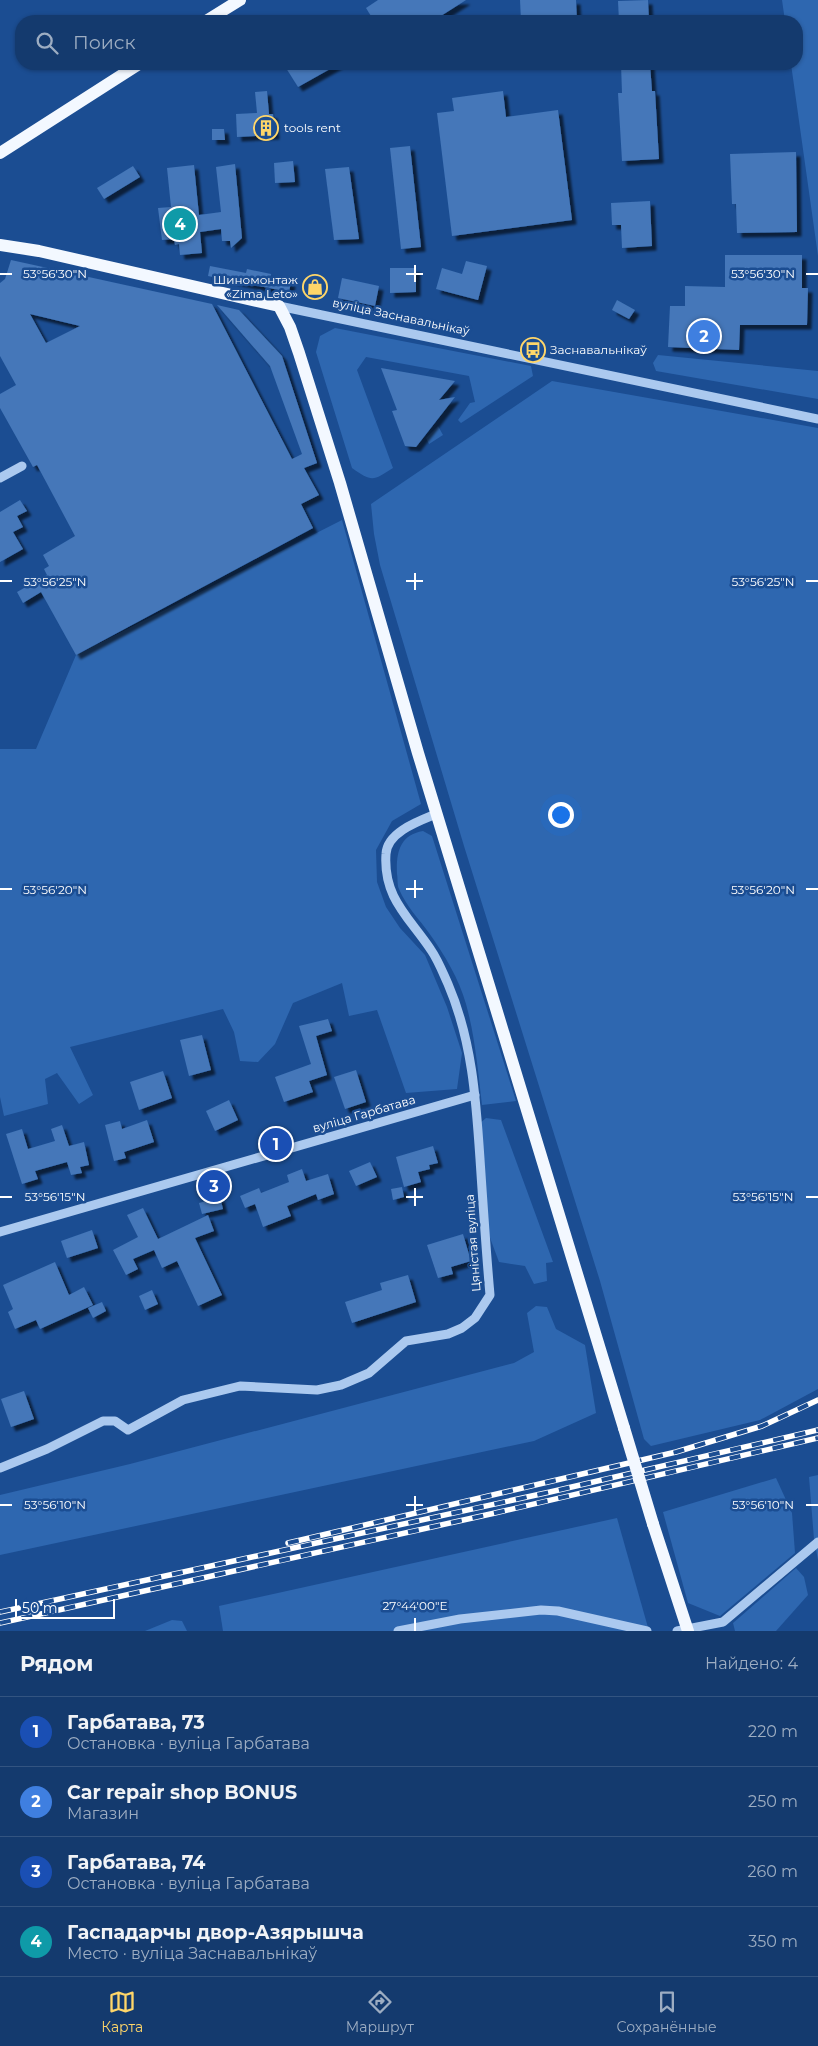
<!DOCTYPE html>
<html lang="ru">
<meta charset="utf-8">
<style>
body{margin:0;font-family:Montserrat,sans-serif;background:#1d4173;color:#f1f3f6}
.scale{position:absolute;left:15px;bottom:12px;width:100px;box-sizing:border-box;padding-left:5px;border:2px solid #fff;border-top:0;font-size:14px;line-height:18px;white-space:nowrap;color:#fff;-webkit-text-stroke:4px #1b4d92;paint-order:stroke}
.you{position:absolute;left:560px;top:814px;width:18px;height:18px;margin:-12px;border:4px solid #fff;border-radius:50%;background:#1a73e8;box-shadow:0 0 0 8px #1a73e833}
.badge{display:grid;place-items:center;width:32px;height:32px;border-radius:50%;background:#ffd669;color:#fff;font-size:16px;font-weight:700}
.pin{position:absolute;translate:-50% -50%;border:2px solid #fff;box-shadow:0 1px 5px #0006}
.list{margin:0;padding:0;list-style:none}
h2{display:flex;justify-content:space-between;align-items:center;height:65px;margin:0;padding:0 20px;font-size:21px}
h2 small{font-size:16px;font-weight:400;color:#9dadc2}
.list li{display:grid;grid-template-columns:32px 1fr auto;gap:15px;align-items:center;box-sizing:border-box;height:70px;padding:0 20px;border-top:1px solid #335481}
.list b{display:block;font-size:19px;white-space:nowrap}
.list p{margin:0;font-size:16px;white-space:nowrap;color:#9dadc2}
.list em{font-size:16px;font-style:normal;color:#9dadc2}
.icon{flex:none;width:28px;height:28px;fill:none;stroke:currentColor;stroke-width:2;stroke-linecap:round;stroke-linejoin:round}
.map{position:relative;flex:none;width:818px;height:1631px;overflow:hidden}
.search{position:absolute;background:#143a6e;box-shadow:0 1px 4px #0004;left:15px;right:15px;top:15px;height:55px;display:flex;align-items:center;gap:12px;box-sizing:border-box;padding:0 18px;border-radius:20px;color:#9dadc2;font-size:19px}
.sheet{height:345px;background:#143a6e}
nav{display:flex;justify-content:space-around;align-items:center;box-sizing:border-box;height:70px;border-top:1px solid #335481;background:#143a6e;font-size:14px;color:#9dadc2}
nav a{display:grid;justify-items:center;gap:2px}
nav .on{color:#ffd669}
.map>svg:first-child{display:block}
.green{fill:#2e67b0}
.building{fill:#4477b9;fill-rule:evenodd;filter:url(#shadow)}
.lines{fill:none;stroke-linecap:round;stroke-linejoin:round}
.minor{stroke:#abc9ef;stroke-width:9}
.major{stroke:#f3f8ff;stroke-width:12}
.rail-casing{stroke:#fff;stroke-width:5.5}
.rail{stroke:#1b4d92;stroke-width:4;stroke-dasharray:11;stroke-linecap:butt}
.major-bridge{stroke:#f3f8ff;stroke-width:12}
.ticks{fill:none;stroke:#fff;stroke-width:2}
.labels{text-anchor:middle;stroke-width:5;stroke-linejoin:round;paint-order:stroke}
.poi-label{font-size:12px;fill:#fff;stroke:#1b4d92;text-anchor:start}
.street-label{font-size:12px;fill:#fff;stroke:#1b4d92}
.ticks-label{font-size:12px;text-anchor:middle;fill:#fff;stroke:#1b4d92;stroke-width:5;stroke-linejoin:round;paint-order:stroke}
</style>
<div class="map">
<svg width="818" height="1631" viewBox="0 0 818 1631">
<defs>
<filter id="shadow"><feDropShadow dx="4.5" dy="4.5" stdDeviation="1" flood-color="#0009"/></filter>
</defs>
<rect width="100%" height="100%" fill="#1b4d92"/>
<!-- green -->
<g class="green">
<polygon points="782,0 818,0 818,256 791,64 797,64 797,21 785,21"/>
<path d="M335 328 531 366 533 376 461 423 458 420 470 403 475 402 469 376 366 357 357 370 393 468C373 481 372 482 352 468L316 352 320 336Z"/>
<polygon points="658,355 818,371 818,399 656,371 653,363"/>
<polygon points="552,381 818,428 818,1389 760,1420 651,1446 644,1439 600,1281 464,846 380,565 374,534 371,504"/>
<polygon points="438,426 443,435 429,444 426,438"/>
<polygon points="342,520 421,804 392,821 376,850 377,882 386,907 400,928 425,955 447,1007 462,1053 457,1089 406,1093 377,1010 349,1016 342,983 293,1003 275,1044 258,1062 240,1061 234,1032 223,1009 70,1047 93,1095 79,1104 57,1073 45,1079 48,1104 4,1116 0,1097 0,749 36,749 76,655"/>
<path d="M423 831 432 836 516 1101 482 1105C478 1071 475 1036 466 1004 459 979 444 954 429 933 419 919 406 906 399 889 397 885 398 879 397 874 396 854 399 835 423 831Z"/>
<polygon points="486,1118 501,1120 553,1262 546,1263 547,1281 534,1284 525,1266 499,1262 489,1235 479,1124"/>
<polygon points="536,1306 547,1307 556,1329 585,1345 596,1413 534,1441 0,1555 0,1495 130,1464 514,1363 534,1352 527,1313"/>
<polygon points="818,1475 818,1560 814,1539 809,1477"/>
<polygon points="776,1478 792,1513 795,1553 720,1616 688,1603 663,1512"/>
<polygon points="617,1518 649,1631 223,1631 219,1606"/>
<polygon points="796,1568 804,1577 808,1595 776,1631 735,1631 733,1623"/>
<polygon points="172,1620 182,1621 187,1631 145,1631"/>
</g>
<!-- building -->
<g class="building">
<polygon points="378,0 466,0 433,21 374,21 366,8"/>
<polygon points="520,0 576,0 577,21 521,21"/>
<polygon points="648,0 649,21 619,21 618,1"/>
<polygon points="293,64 339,64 298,87 286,68"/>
<polygon points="621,64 650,64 652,91 655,91 659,159 622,161 618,93 622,93"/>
<polygon points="267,91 269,114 273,114 275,135 237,137 236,114 257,113 255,92"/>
<polygon points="503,91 506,117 558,110 572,220 452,236 437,113 454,111 452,98"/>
<polygon points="212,129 224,129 225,140 212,140"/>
<polygon points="410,146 421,247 401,249 390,148"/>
<polygon points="796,152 797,232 737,233 736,204 732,204 730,154"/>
<polygon points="293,161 295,182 275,183 274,163"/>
<polygon points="235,164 242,238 231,248 230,241 222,241 221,229 200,232 202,253 180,255 179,244 175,245 174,239 162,240 158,208 171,207 167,168 194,165 199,215 221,212 216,167"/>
<polygon points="133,166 140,177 104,199 97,188"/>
<polygon points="349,167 359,239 334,240 325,169"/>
<polygon points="650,201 652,246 622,248 621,225 612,225 611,203"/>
<polygon points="725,255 802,255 802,288 808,288 807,325 740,325 739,350 668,347 670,306 685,306 685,286 725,287"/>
<path d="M11 260 212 304 292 459 302 454 270 366 217 305 239 310 282 356 317 463 304 468 319 495 301 504 313 528 76 655 41 592 23 603 17 592 47 575 44 569 49 566 43 555 75 536 37 465 33 467 0 408V394L16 385 0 356V283L5 279ZM30 314 80 326 46 343Z"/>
<polygon points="466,261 487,266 478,300 436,289 442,268 462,274"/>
<polygon points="210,266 246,273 247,269 271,274 270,278 291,282 289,292 208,276"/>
<polygon points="390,268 416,268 416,292 390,293"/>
<polygon points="342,278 379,286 375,306 338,298"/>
<polygon points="617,300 635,310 629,319 612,310"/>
<polygon points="381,368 455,381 439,400 455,397 416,447 405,446 392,411 397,410"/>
<polygon points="20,500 27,511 17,516 23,527 13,532 23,549 0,562 0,512"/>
<polygon points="328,1019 332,1031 316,1036 327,1075 309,1081 313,1092 284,1102 275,1077 311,1064 299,1026"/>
<polygon points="202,1035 211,1070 189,1076 180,1040"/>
<polygon points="356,1070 366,1102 345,1109 334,1077"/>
<polygon points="163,1071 172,1098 139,1110 130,1082"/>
<polygon points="229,1100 238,1120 215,1131 206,1111"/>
<polygon points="147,1120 154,1142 124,1152 126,1158 114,1161 105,1125 120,1121 122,1129"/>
<polygon points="62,1125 69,1146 84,1142 89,1165 80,1167 82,1173 71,1175 67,1162 35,1171 38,1179 22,1184 6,1134 22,1129 28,1149 55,1141 51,1129"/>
<polygon points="433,1146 438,1163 429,1165 430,1169 418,1172 421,1182 404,1187 396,1157"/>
<polygon points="370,1162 377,1177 356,1186 349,1171"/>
<polygon points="302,1169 306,1181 328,1174 334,1194 318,1200 316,1194 287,1206 291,1216 263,1227 255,1204 245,1208 240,1196 259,1188 261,1193 289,1182 287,1175"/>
<polygon points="402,1187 404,1197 393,1200 391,1189"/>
<polygon points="220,1197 223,1209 202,1214 199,1203"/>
<polygon points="143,1208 158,1239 208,1215 214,1231 195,1238 222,1295 198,1306 177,1261 162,1268 154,1250 133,1259 138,1269 126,1275 113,1250 138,1237 127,1215"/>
<polygon points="92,1230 98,1248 67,1258 61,1241"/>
<polygon points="463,1234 471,1261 451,1267 453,1274 438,1278 427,1245"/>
<polygon points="55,1262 69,1295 84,1287 93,1305 40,1329 36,1320 15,1329 8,1312 13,1309 3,1285"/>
<polygon points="408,1275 416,1302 352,1323 345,1302 382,1290 380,1283"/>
<polygon points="152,1290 158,1304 145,1310 139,1296"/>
<polygon points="102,1302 106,1311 93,1318 88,1308"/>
<polygon points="24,1391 34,1419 11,1427 1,1399"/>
</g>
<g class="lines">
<!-- minor -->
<g class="minor">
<polyline points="279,306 818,419"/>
<polyline points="0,478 22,466"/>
<polyline points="0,1232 475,1095"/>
<path d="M0 1468 47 1449 103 1421H115L128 1430 183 1400 240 1386 317 1390 341 1385 369 1373 406 1341 448 1334 462 1328 475 1318 490 1295C486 1250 483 1204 480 1159 476 1099 472 1040 448 984 443 973 438 960 431 950 409 917 383 898 386 854 387 832 419 821 436 814"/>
<polyline points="398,1631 460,1619 541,1610 558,1611 647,1631"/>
<polyline points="677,1631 723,1622 818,1542"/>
</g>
<!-- major -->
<g class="major">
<polyline points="206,21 240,0"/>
<polyline points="0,153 139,64"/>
<polyline points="0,245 39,251 279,306 290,327 299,353 340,483 418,753 624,1428"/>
<polyline points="653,1524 688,1631"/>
</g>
<defs>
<g id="rail">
<polyline points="288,1543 676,1452 762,1426 818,1400"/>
<polyline points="0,1612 550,1492 818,1430"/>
<polyline points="0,1623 495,1513 818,1438"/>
</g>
</defs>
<!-- rail casing -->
<use href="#rail" class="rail-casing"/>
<!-- rail -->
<use href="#rail" class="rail"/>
<!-- major-bridge -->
<polyline class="major-bridge" points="624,1428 653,1524"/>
</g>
<!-- ticks -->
<path class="ticks" d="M415 265V282M0 274H12M406 274H423M806 274H818M415 573V590M0 581H12M406 581H423M806 581H818M415 880V898M0 889H12M406 889H423M806 889H818M415 1188V1206M0 1197H12M406 1197H423M806 1197H818M415 1496V1513M0 1505H12M406 1505H423M806 1505H818M415 1618V1631"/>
<!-- icons -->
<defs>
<symbol id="building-ring" viewBox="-11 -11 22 22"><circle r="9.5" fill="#1b4d92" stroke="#ffd669" stroke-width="1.5"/><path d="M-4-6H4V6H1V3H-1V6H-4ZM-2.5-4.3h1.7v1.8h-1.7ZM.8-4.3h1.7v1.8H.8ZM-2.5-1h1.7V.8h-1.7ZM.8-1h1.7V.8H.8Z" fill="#ffd669"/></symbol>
<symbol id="shop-ring" viewBox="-11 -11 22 22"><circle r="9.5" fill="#1b4d92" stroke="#ffd669" stroke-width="1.5"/><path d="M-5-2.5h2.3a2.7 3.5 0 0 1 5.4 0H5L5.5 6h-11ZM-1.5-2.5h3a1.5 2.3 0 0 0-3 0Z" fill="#ffd669"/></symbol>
<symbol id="bus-ring" viewBox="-11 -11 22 22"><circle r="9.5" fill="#1b4d92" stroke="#ffd669" stroke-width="1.5"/><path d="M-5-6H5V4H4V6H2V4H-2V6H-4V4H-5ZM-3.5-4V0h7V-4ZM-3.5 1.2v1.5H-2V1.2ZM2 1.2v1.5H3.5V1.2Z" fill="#ffd669"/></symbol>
</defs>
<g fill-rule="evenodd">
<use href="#building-ring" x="252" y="114" width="28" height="28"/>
<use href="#shop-ring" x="301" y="273" width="28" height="28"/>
<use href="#bus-ring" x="519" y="336" width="28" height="28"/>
</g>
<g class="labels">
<!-- poi labels -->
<g class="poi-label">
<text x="284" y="132">tools rent</text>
<text x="298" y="284" text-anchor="end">Шиномонтаж<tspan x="298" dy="14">«Zima Leto»</tspan></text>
<text x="550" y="354">Заснавальнікаў</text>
</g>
<!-- street labels -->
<g class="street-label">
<text transform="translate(401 317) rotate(12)" y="4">вуліца Заснавальнікаў</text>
<text transform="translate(364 1114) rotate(-16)" y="4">вуліца Гарбатава</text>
<text transform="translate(473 1243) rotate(-94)" y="4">Цяністая вуліца</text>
</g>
</g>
<g class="ticks-label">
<text x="55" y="278">53°56'30"N</text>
<text x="763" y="278">53°56'30"N</text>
<text x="55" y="586">53°56'25"N</text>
<text x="763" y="586">53°56'25"N</text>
<text x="55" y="894">53°56'20"N</text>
<text x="763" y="894">53°56'20"N</text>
<text x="55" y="1201">53°56'15"N</text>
<text x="763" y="1201">53°56'15"N</text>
<text x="55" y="1509">53°56'10"N</text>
<text x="763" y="1509">53°56'10"N</text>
<text x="415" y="1610">27°44'00"E</text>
</g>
</svg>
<div class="scale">50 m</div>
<div class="you"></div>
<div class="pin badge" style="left:276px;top:1144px;background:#1a4fb4">1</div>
<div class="pin badge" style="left:704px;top:336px;background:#3f7fe0">2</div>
<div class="pin badge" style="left:214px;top:1186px;background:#1a4fb4">3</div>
<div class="pin badge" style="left:180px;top:224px;background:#0f9aa8">4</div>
<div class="search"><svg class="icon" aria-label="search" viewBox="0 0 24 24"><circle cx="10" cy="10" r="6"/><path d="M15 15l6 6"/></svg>Поиск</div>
</div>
<section class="sheet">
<h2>Рядом<small>Найдено: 4</small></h2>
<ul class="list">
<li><span class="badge" style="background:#1a4fb4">1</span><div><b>Гарбатава, 73</b><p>Остановка · вуліца Гарбатава</p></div><em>220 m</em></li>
<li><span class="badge" style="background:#3f7fe0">2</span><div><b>Car repair shop BONUS</b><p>Магазин</p></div><em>250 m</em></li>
<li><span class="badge" style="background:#1a4fb4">3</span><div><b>Гарбатава, 74</b><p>Остановка · вуліца Гарбатава</p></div><em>260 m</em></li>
<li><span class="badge" style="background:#0f9aa8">4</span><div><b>Гаспадарчы двор-Азярышча</b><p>Место · вуліца Заснавальнікаў</p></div><em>350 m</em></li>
</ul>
</section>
<nav>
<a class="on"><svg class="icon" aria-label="map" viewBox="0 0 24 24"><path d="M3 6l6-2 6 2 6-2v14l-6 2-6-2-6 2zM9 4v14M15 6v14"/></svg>Карта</a>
<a><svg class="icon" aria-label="directions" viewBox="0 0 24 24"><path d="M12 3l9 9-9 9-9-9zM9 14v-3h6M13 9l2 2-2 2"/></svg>Маршрут</a>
<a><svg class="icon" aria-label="saved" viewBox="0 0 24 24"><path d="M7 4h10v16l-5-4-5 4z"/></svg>Сохранённые</a>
</nav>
